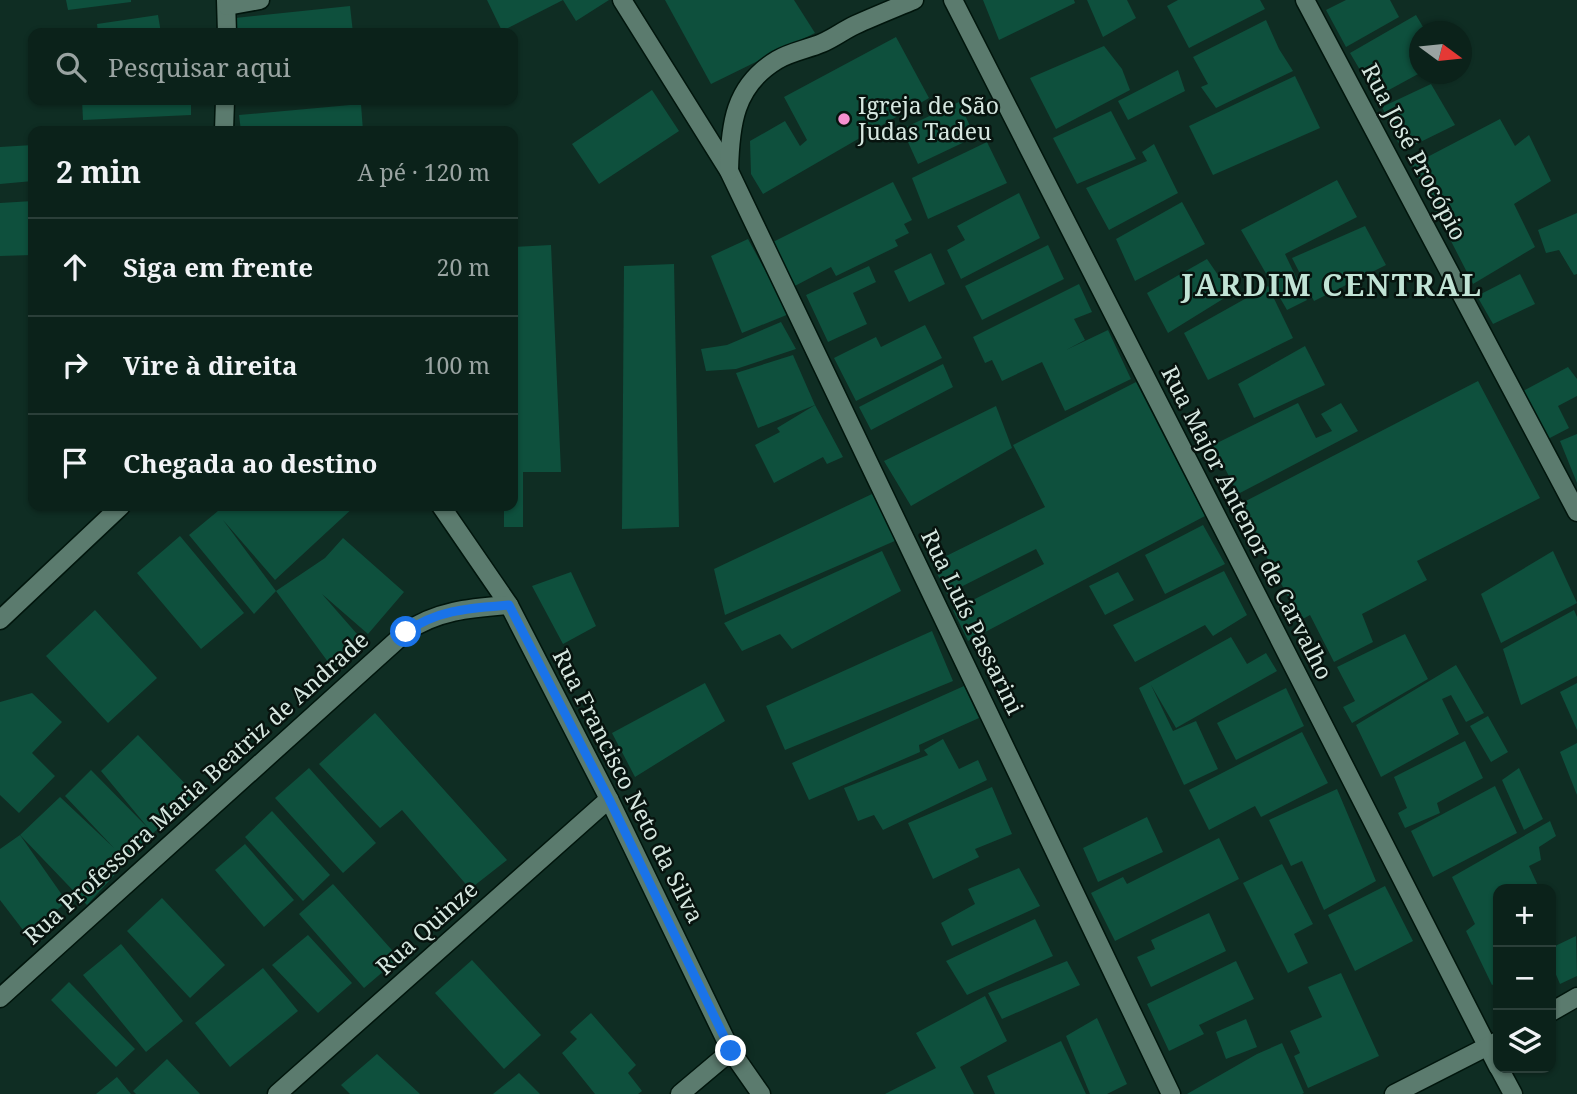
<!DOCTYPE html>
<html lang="pt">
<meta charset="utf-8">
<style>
body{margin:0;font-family:"Noto Serif",serif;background:#142a23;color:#f1f3f6}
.controls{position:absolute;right:21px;bottom:21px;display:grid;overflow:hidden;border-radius:14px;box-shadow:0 2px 5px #0004}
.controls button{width:63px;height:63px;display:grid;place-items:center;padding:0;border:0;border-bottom:2px solid #2b3f39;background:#0b221a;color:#f1f3f6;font:35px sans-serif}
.compass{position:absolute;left:1409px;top:21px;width:63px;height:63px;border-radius:50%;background:#0b221a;box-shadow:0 2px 5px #0004;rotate:105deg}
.stop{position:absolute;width:21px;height:21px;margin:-16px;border:5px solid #1a73e8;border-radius:50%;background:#fff}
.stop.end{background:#1a73e8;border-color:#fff;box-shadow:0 2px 7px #0008}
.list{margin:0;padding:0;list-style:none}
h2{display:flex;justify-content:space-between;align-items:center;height:91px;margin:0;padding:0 28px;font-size:30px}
h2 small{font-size:23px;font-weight:400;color:#9aa4a2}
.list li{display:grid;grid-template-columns:46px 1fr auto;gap:21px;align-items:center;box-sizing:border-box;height:98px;padding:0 28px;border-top:2px solid #2b3f39}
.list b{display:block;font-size:26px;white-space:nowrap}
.list em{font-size:23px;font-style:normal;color:#9aa4a2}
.icon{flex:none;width:38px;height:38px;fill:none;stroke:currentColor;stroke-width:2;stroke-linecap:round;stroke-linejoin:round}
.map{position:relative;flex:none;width:1577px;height:1094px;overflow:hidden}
.search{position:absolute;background:#0b221a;box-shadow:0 2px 5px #0004;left:28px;top:28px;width:490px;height:77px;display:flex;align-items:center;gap:18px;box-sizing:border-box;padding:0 24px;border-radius:14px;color:#9aa4a2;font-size:26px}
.panel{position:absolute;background:#0b221a;box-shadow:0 2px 5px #0004;left:28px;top:126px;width:490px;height:385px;border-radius:14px}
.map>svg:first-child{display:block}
.building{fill:#0e503d}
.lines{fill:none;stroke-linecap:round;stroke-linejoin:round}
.minor-casing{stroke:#00150c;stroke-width:21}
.minor{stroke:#5b7b6e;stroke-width:18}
.route{stroke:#1a73e8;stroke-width:9}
.poi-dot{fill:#f690d0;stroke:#07130e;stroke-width:2.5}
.labels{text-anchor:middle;stroke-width:5;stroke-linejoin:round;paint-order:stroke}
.poi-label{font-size:23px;fill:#d6e7e0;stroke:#07130e;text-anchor:start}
.street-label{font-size:23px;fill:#d6e7e0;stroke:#07130e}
.district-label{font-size:30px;font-weight:bold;letter-spacing:2px;fill:#c1e3d5;stroke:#07130e}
</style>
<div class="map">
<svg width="1577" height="1094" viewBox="0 0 1577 1094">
<rect width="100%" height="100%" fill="#0f2d23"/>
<!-- building -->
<g class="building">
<polygon points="66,0 131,0 131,2 68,10"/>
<polygon points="487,0 609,0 576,21 563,0 502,31"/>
<polygon points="665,0 794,0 815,33 711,84"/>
<polygon points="983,0 1074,0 1075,3 999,40"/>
<polygon points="1087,0 1127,0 1136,18 1103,37"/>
<polygon points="1178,0 1260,0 1265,9 1189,48 1167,6"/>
<polygon points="1346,0 1390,0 1399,17 1346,47 1326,10"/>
<polygon points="350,6 353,33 237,33 235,18"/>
<polygon points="158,15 161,33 98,33 97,24"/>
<polygon points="1416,15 1426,32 1420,32 1420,73 1376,97 1350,53"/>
<polygon points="1266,20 1279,49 1293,71 1216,108 1201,87 1208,84 1193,57"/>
<polygon points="896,37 929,98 763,194 751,174 750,141 785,121 800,146 807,140 784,97"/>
<polygon points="1104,46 1122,69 1130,90 1056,129 1030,78"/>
<polygon points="1178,70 1185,91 1128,120 1118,101"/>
<polygon points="1295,76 1320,128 1213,175 1189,126"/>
<polygon points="1431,84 1455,125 1402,151 1382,107"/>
<polygon points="652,90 679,131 599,184 572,144"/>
<polygon points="82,100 191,100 191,115 83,120"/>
<polygon points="959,102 975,137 918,164 902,129"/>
<polygon points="361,104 363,131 241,131 239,115"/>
<polygon points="1111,111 1136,159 1077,184 1053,138"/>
<polygon points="1500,119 1515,146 1529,135 1551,181 1514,204 1535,247 1473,284 1412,165"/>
<polygon points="987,142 1007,183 928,219 912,178"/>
<polygon points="1154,144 1178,193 1109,230 1086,188 1147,161 1142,152"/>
<polygon points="33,145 33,181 0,184 0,147"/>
<polygon points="1337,180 1357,217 1285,254 1307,300 1287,310 1241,230"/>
<polygon points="893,182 912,220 904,224 909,233 895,240 898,246 836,276 831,267 791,288 769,244"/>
<polygon points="1019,193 1040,238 961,279 947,250 965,240 957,226"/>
<polygon points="33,201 33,255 0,256 0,203"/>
<polygon points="1182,202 1205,244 1135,281 1116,239"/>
<polygon points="1577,213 1577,274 1574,275 1559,250 1546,253 1538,230"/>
<polygon points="1365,226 1386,265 1314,301 1292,258"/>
<polygon points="748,239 789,314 742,333 711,256"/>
<polygon points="551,245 561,472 523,472 523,527 504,527 504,506 513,506 514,472 513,247"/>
<polygon points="1048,245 1064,279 982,320 965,286"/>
<polygon points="931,253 945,284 909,302 894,271"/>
<polygon points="1207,259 1231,294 1168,333 1147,293"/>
<polygon points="674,264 679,527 622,529 624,266"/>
<polygon points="869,266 876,282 853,293 867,324 828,342 806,295"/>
<polygon points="1520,274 1535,304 1493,324 1477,296"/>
<polygon points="1079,284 1092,312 1074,319 1085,340 1066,350 1108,330 1131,379 1065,411 1042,362 1002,381 992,360 985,363 973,337"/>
<polygon points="1268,286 1293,338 1208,380 1184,333"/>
<polygon points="781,322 796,349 736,369 706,371 701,349 727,345"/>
<polygon points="925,325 942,358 856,401 834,358 876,337 881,347"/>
<polygon points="1305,346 1325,385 1254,418 1238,384"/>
<polygon points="793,355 815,405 758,428 736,373"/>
<polygon points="943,364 953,387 871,430 859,407"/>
<polygon points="1568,367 1577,379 1577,396 1558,406 1569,428 1546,440 1523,391"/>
<polygon points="1478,381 1540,498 1417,561 1427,580 1362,614 1373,642 1334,662 1310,615 1301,620 1238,505"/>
<polygon points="1136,382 1205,516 968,641 953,610 1044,564 1036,549 947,594 932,563 1045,507 1013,445"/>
<polygon points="1298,403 1316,438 1332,431 1321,414 1341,403 1358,431 1238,494 1213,445"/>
<polygon points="815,405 843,457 827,464 823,457 774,483 755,445 780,432 777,428"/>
<polygon points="996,406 1012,448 911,506 884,461"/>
<polygon points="1577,434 1577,483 1560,441"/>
<polygon points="872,494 897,540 725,615 714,569"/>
<polygon points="224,506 355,506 275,580 223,520 276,591 254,614 189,535"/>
<polygon points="1203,525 1225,564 1165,594 1145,555"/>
<polygon points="180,536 244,613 201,649 137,573"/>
<polygon points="343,538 404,592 368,634 322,594 364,642 331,666 276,591 325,558"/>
<polygon points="882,551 901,591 792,649 780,634 742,651 724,623"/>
<polygon points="1553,551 1577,603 1501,643 1481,594"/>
<polygon points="1224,571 1247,615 1213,636 1205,625 1135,662 1113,625"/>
<polygon points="571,572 596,626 563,644 532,586"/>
<polygon points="1118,572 1134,600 1105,615 1089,586"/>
<polygon points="95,610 157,678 108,723 46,656"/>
<polygon points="1574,610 1577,617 1577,676 1521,705 1503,649"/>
<polygon points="932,631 953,681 785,750 766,706"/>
<polygon points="1405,634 1428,679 1352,723 1343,707 1355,701 1337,667"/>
<polygon points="1231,637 1247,664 1266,653 1277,671 1176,728 1151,685 1173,731 1196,721 1218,769 1184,785 1139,688"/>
<polygon points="1456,665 1484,713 1466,722 1451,695 1442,699 1459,734 1381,777 1356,725"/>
<polygon points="705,683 725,721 635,777 612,733"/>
<polygon points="1577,683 1577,730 1560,692"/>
<polygon points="964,686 979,718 919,745 920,752 809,800 792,763"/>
<polygon points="1286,688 1304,726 1236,760 1217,723"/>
<polygon points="32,693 62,722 32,753 55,776 19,813 0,795 0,702"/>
<polygon points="375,713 507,860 470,889 402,810 380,828 319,764"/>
<polygon points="1488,716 1508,752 1491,762 1470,726"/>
<polygon points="1302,732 1328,783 1261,817 1255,806 1209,830 1189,790"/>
<polygon points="138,735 198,797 153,833 87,905 20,835 60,797 114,848 65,796 91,770 149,829 101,771"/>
<polygon points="943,739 959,769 978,760 987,780 883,830 874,815 858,821 844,788 928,755 924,750"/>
<polygon points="1465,741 1483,778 1437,803 1440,813 1405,828 1398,813 1407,808 1394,777"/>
<polygon points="1577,743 1577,795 1560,752"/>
<polygon points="309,768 376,843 343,873 275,798"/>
<polygon points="1519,768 1543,819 1524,830 1502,780"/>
<polygon points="1495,786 1517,833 1433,877 1411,831"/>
<polygon points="992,787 1012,834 975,849 979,857 933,879 908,823"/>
<polygon points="1337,789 1376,881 1324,910 1302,861 1291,866 1269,820"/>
<polygon points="272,811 330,875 303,901 245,837"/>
<polygon points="1147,817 1163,852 1098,882 1083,848"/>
<polygon points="1550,821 1556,836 1539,847 1541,860 1529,866 1539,888 1498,889 1498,982 1492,985 1466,931 1475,924 1452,877"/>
<polygon points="20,835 67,902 26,934 0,900 0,849"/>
<polygon points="1219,838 1239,879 1115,941 1091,893 1123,877 1127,884"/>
<polygon points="245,844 294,900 264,927 215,870"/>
<polygon points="1282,864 1313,924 1294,934 1308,963 1288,973 1243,883"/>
<polygon points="1019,868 1040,906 952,946 941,923 975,904 968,889"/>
<polygon points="333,884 399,958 364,988 299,914"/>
<polygon points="1385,886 1413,941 1355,971 1328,915"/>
<polygon points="162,898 225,965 190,998 127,931"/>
<polygon points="1209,913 1226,951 1151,987 1137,957 1155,949 1151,940"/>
<polygon points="1035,919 1053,956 967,995 946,961"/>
<polygon points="308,935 352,983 318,1013 272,965"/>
<polygon points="1576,936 1577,976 1560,984 1551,963 1551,948"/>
<polygon points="121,944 183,1021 146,1052 83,975"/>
<polygon points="472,960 541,1035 504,1069 435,993"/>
<polygon points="1067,961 1080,985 1002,1019 988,993"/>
<polygon points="1236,961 1254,999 1199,1025 1204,1034 1169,1051 1147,1004"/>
<polygon points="263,968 298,1011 230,1067 195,1023"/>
<polygon points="1341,973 1379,1056 1308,1088 1294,1056 1300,1053 1290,1031 1322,1017 1308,987"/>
<polygon points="69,982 135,1049 116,1067 51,1000"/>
<polygon points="985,996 1007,1041 960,1067 974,1094 885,1094 936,1068 916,1033"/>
<polygon points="591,1013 636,1065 628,1073 642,1091 638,1094 595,1094 562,1053 577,1039 570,1032"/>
<polygon points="1097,1018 1127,1084 1107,1094 1090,1094 1066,1036"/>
<polygon points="1246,1019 1257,1047 1226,1059 1216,1032"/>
<polygon points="1061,1041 1086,1094 995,1094 987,1076"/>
<polygon points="1282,1043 1304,1093 1302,1094 1187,1094 1257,1054"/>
<polygon points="377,1054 420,1094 350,1094 341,1085"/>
<polygon points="167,1059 200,1094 136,1094 133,1091"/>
<polygon points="519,1073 540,1094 493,1094"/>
<polygon points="117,1077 131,1094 96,1094"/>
</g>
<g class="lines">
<defs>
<g id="minor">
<polyline points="226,0 227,33"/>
<polyline points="622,0 729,171 1171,1094"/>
<polyline points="953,0 1498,1067"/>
<polyline points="1305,0 1577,512"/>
<polyline points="227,6 260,0"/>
<polyline points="224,131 225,100"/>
<path d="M729 171C730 125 734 86 777 60 790 52 808 49 822 43 834 38 844 30 855 25 875 16 895 8 914 0"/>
<polyline points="441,506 509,605 609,799 731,1051 761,1094"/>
<polyline points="0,620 121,506"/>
<path d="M0 998 406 632C438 610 472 608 509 605"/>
<polyline points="1551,1012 1577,997"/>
<polyline points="1499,1068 1513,1094"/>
<polyline points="277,1094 609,799"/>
<polyline points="680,1094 731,1051"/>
<polyline points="1394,1094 1498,1041"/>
</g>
</defs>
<!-- minor casing -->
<use href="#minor" class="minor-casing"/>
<!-- minor -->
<use href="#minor" class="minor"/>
</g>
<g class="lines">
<!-- route -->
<path class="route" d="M406 632C438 609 472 608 509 605L609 799 731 1051"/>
</g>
<!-- markers -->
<circle class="poi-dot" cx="844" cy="119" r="7"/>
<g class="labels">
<!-- poi labels -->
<g class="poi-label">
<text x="858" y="114">Igreja de São<tspan x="858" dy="26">Judas Tadeu</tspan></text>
</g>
<!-- street labels -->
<g class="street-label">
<text transform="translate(1414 152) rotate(62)" y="8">Rua José Procópio</text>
<text transform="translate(1247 523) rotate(63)" y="8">Rua Major Antenor de Carvalho</text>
<text transform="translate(972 622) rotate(64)" y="8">Rua Luís Passarini</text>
<text transform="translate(628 786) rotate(63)" y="8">Rua Francisco Neto da Silva</text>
<text transform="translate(196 788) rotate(-42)" y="8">Rua Professora Maria Beatriz de Andrade</text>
<text transform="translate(427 928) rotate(-42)" y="8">Rua Quinze</text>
</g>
<!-- district labels -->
<g class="district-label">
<text x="1332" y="296">JARDIM CENTRAL</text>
</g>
</g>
</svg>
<div class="controls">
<button>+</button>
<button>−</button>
<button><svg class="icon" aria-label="layers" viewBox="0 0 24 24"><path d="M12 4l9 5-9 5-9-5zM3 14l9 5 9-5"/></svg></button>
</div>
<svg class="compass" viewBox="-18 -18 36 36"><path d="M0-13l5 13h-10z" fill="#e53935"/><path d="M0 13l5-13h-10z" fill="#9aa4a2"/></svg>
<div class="stop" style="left:406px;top:632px"></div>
<div class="stop end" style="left:731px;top:1051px"></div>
<div class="search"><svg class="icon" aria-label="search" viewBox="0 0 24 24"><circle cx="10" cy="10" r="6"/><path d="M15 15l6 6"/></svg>Pesquisar aqui</div>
<section class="panel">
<h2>2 min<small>A pé · 120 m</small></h2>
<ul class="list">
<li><svg class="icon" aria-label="ahead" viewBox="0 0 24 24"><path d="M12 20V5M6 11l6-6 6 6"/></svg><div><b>Siga em frente</b></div><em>20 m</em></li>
<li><svg class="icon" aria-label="right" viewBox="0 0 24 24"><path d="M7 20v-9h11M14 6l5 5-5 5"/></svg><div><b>Vire à direita</b></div><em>100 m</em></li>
<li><svg class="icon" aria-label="arrive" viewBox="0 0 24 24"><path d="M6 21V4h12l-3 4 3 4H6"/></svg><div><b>Chegada ao destino</b></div></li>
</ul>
</section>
</div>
